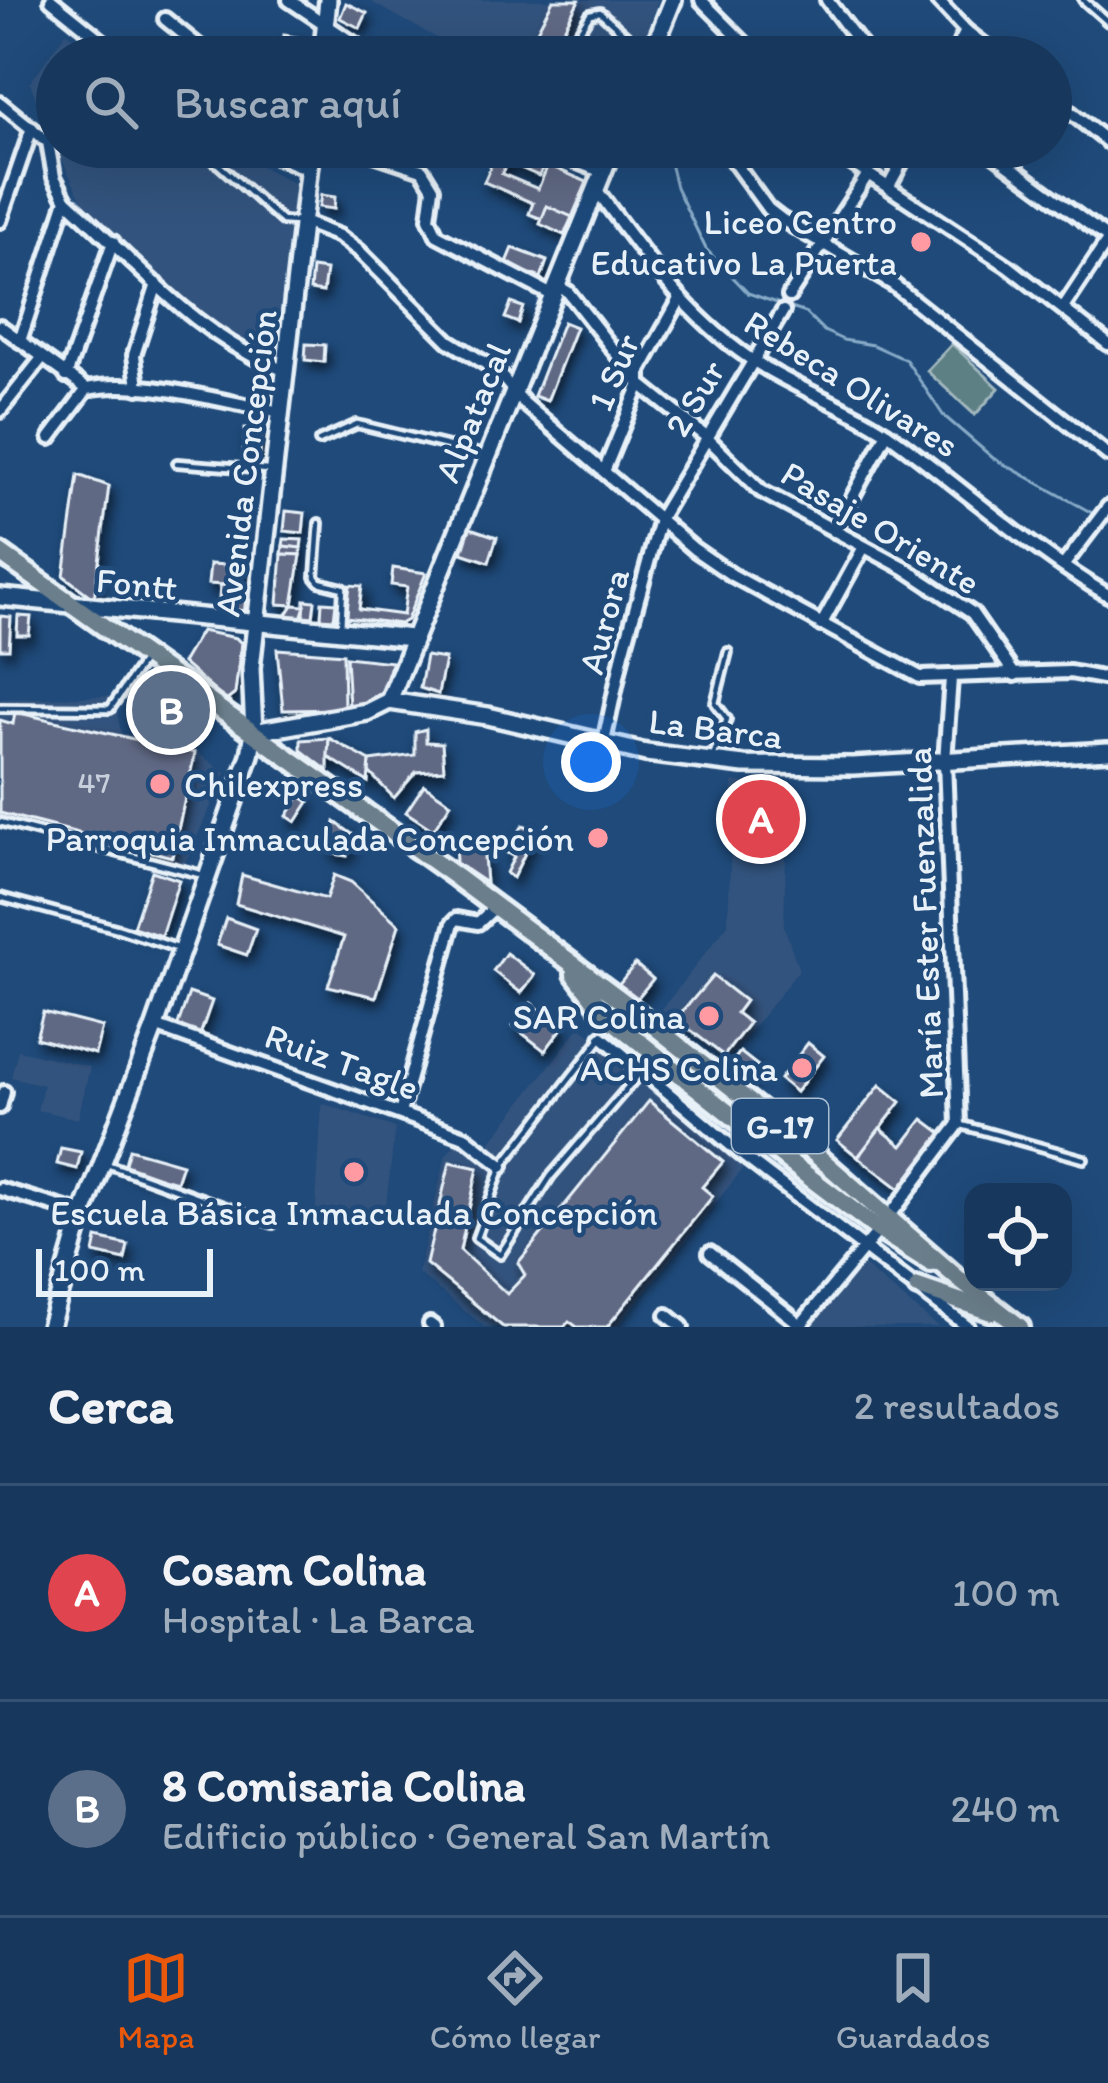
<!DOCTYPE html>
<html lang="es">
<meta charset="utf-8">
<style>
body{margin:0;font-family:Itim,sans-serif;background:#244365;color:#f1f3f6}
.controls{position:absolute;right:36px;bottom:36px;display:grid;overflow:hidden;border-radius:24px;box-shadow:0 12px 48px #0002}
.controls button{width:108px;height:108px;display:grid;place-items:center;padding:0;border:0;border-bottom:3px solid #365272;background:#17385c;color:#f1f3f6;font:60px sans-serif}
.scale{position:absolute;left:36px;bottom:30px;width:177px;box-sizing:border-box;padding-left:12px;border:6px solid #e8f1f8;border-top:0;font-size:33px;line-height:42px;white-space:nowrap;color:#e8f1f8;-webkit-text-stroke:9px #1f4a7a;paint-order:stroke}
.you{position:absolute;left:591px;top:762px;width:42px;height:42px;margin:-30px;border:9px solid #fff;border-radius:50%;background:#1a73e8;box-shadow:0 0 0 18px #1a73e833}
.badge{display:grid;place-items:center;width:78px;height:78px;border-radius:50%;background:#ea580c;color:#fff;font-size:39px;font-weight:700}
.pin{position:absolute;translate:-50% -50%;border:6px solid #fff;box-shadow:0 3px 12px #0006}
.list{margin:0;padding:0;list-style:none}
h2{display:flex;justify-content:space-between;align-items:center;height:156px;margin:0;padding:0 48px;font-size:51px}
h2 small{font-size:39px;font-weight:400;color:#9eacbb}
.list li{display:grid;grid-template-columns:78px 1fr auto;gap:36px;align-items:center;box-sizing:border-box;height:216px;padding:0 48px;border-top:3px solid #365272}
.list b{display:block;font-size:45px;white-space:nowrap}
.list p{margin:0;font-size:39px;white-space:nowrap;color:#9eacbb}
.list em{font-size:39px;font-style:normal;color:#9eacbb}
.icon{flex:none;width:66px;height:66px;fill:none;stroke:currentColor;stroke-width:2;stroke-linecap:round;stroke-linejoin:round}
.map{position:relative;flex:none;width:1108px;height:1327px;overflow:hidden}
.search{position:absolute;background:#17385c;box-shadow:0 12px 48px #0002;left:36px;right:36px;top:36px;height:132px;display:flex;align-items:center;gap:30px;box-sizing:border-box;padding:0 42px;border-radius:66px;color:#9eacbb;font-size:45px}
.sheet{height:588px;background:#17385c}
nav{display:flex;justify-content:space-around;align-items:center;box-sizing:border-box;height:168px;border-top:3px solid #365272;background:#17385c;font-size:33px;color:#9eacbb}
nav a{display:grid;justify-items:center;gap:6px}
nav .on{color:#ea580c}
.map>svg:first-child{display:block}
.built{fill:#33537d}
.green{fill:#5d8084;stroke:#a2b8be;stroke-width:3}
.lines{fill:none;stroke-linecap:round;stroke-linejoin:round}
.stream{stroke:#88abc7;stroke-width:3}
.building{fill:#616984;stroke:#e8f1f8;stroke-width:3;filter:url(#shadow)}
.lane-casing{stroke:#e8f1f8;stroke-width:14}
.street-casing{stroke:#e8f1f8;stroke-width:20}
.secondary-casing{stroke:#e8f1f8;stroke-width:24}
.primary-casing{stroke:#e8f1f8;stroke-width:26}
.lane{stroke:#1f4a7a;stroke-width:4.5}
.street{stroke:#1f4a7a;stroke-width:10}
.secondary{stroke:#1f4a7a;stroke-width:15}
.primary{stroke:#6b7e8b;stroke-width:16}
.poi-dot{fill:#ff9aa2;stroke:#1f4a7a;stroke-width:4.5}
.labels{text-anchor:middle;stroke-width:9;stroke-linejoin:round;paint-order:stroke}
.number-label{font-size:30px;fill:#c6cfdb}
.shield{fill:#1f4a7a;stroke:#acbfd2;stroke-width:3}
.shield-label{font-size:33px;font-weight:bold;fill:#e8f1f8}
.poi-label{font-size:36px;fill:#e8f1f8;stroke:#1f4a7a;text-anchor:end}
.street-label{font-size:36px;fill:#e8f1f8;stroke:#1f4a7a}
</style>
<div class="map">
<svg width="1108" height="1327" viewBox="0 0 1108 1327">
<defs>
<filter id="shadow"><feDropShadow dx="4" dy="7" stdDeviation="6" flood-color="#0009"/></filter>
</defs>
<rect width="100%" height="100%" fill="#1f4a7a"/>
<filter id="ink" filterUnits="userSpaceOnUse"><feTurbulence type="fractalNoise" baseFrequency=".00833" numOctaves="2"/><feDisplacementMap in="SourceGraphic" scale="24" xChannelSelector="R" yChannelSelector="G"/><feConvolveMatrix kernelMatrix="1 2 1 2 8 2 1 2 1" color-interpolation-filters="sRGB"/></filter>
<g filter="url(#ink)">
<!-- built -->
<g class="built">
<polygon points="368,0 658,0 638,57 471,57"/>
<polygon points="66,32 96,57 57,57 57,147 224,147 295,184 273,360 211,323 91,214 80,197 55,145 30,83"/>
<polygon points="114,696 121,733 195,751 226,773 180,874 0,829 0,699"/>
<polygon points="733,782 788,784 784,926 799,970 726,1062 661,1010 728,924"/>
<polygon points="580,1026 749,1161 617,1327 485,1327 418,1273 446,1155 466,1131 485,1149"/>
<polygon points="18,1050 90,1067 78,1119 37,1110 43,1085 11,1077"/>
<polygon points="322,1103 395,1128 385,1215 315,1220"/>
<polygon points="859,1262 938,1327 806,1327"/>
</g>
<!-- green -->
<polygon class="green" points="952,344 999,388 975,415 927,371"/>
<g class="lines">
<!-- stream -->
<g class="stream">
<polyline points="668,155 676,187 706,249 748,293 806,313 824,331 843,340 873,345 906,360 943,415 993,458 1094,514"/>
<polyline points="1107,520 1108,521"/>
</g>
</g>
<!-- building -->
<g class="building">
<polygon points="553,0 579,0 549,57 523,57"/>
<polygon points="346,3 367,13 360,28 340,18"/>
<polygon points="284,35 303,38 302,55 282,53"/>
<polygon points="499,147 510,147 545,162 539,176 507,162 502,174 538,189 548,165 587,182 572,217 547,206 542,219 529,214 533,203 484,182"/>
<polygon points="321,195 335,197 334,209 319,207"/>
<polygon points="547,206 572,217 564,235 540,224"/>
<polygon points="513,248 547,261 541,278 506,265"/>
<polygon points="312,268 326,270 323,292 310,290"/>
<polygon points="511,303 523,307 518,323 505,318"/>
<polygon points="563,322 576,327 547,401 534,396"/>
<polygon points="306,344 325,345 324,362 305,360"/>
<polygon points="245,428 262,429 260,454 243,453"/>
<polygon points="78,475 109,486 94,599 64,576"/>
<polygon points="286,511 305,513 303,533 284,531"/>
<polygon points="470,528 497,537 489,562 462,553"/>
<polygon points="284,539 302,540 301,548 283,546"/>
<polygon points="283,546 301,548 301,555 282,554"/>
<polygon points="282,554 301,555 293,605 278,604"/>
<polygon points="210,564 243,566 241,586 208,584"/>
<polygon points="393,568 426,573 407,620 400,624 346,617 350,585 362,586 359,609 403,615 407,587 391,585"/>
<polygon points="220,585 247,587 244,616 218,616"/>
<polygon points="305,600 315,601 313,617 304,616"/>
<polygon points="322,602 336,603 334,619 321,618"/>
<polygon points="293,605 305,606 300,621 284,619"/>
<polygon points="0,616 11,617 9,649 0,649"/>
<polygon points="18,616 31,617 29,635 17,635"/>
<polygon points="201,631 236,638 241,643 235,694 226,701 182,663"/>
<polygon points="277,649 343,654 344,709 283,710"/>
<polygon points="426,656 445,659 438,694 420,688"/>
<polygon points="346,657 392,662 380,699 349,706"/>
<polygon points="15,712 195,753 172,857 0,813 0,720 13,724"/>
<polygon points="426,729 426,742 442,743 444,770 416,772 394,798 369,772 370,761 415,755 415,732"/>
<polygon points="329,738 328,757 328,771 301,750 301,740"/>
<polygon points="329,738 370,761 368,782 328,757"/>
<polygon points="424,785 451,803 433,830 406,812"/>
<polygon points="300,796 309,802 296,822 287,816"/>
<polygon points="335,822 352,834 347,856 329,853"/>
<polygon points="523,825 536,830 513,878 506,873 514,857 507,853"/>
<polygon points="455,838 484,856 486,883 456,863"/>
<polygon points="152,871 179,880 161,936 133,927"/>
<polygon points="242,875 326,899 334,875 351,882 399,925 376,997 328,986 344,937 236,904"/>
<polygon points="226,918 256,929 247,955 217,945"/>
<polygon points="506,953 535,975 521,993 493,971"/>
<polygon points="635,964 653,979 635,1001 617,986"/>
<polygon points="713,976 745,1001 736,1013 749,1023 724,1056 676,1019"/>
<polygon points="189,993 212,1001 200,1035 177,1027"/>
<polygon points="531,1003 563,1027 545,1051 513,1026"/>
<polygon points="43,1012 102,1027 95,1054 36,1038"/>
<polygon points="808,1043 824,1056 796,1092 780,1079"/>
<polygon points="740,1052 758,1066 740,1089 722,1075"/>
<polygon points="880,1085 901,1102 858,1157 837,1140"/>
<polygon points="649,1101 723,1162 702,1187 713,1196 607,1327 577,1327 569,1321 564,1327 503,1327 426,1264 450,1162 478,1168 460,1250 507,1294 525,1275 518,1263"/>
<polygon points="923,1119 943,1134 900,1189 858,1157 880,1128 902,1146"/>
<polygon points="61,1148 81,1152 77,1169 57,1164"/>
<polygon points="129,1149 182,1164 176,1182 124,1167"/>
<polygon points="97,1238 128,1245 125,1260 94,1253"/>
</g>
<g class="lines">
<defs>
<g id="lane">
<polyline points="1083,0 1108,22"/>
<polyline points="563,57 590,14 600,12 648,55"/>
<polyline points="199,147 282,221 297,222"/>
<polyline points="319,441 357,424 481,454"/>
<polyline points="177,463 268,470"/>
<polyline points="319,523 315,577 319,582 343,588 341,628"/>
<polyline points="0,708 110,709 143,661"/>
<polyline points="713,757 727,719 715,703 728,652"/>
<polyline points="0,822 203,875"/>
<polyline points="0,897 119,929 179,949"/>
<polyline points="602,1037 502,1166 476,1238 500,1255 551,1176 640,1073"/>
<polyline points="962,1125 1084,1159"/>
<polyline points="104,1163 273,1224"/>
</g>
<g id="street">
<polyline points="51,0 122,57"/>
<polyline points="289,0 374,57"/>
<polyline points="701,0 758,57"/>
<polyline points="827,0 870,57"/>
<polyline points="937,0 966,31 1000,57"/>
<polyline points="165,19 212,57"/>
<polyline points="953,57 966,31"/>
<polyline points="1051,97 1108,142"/>
<path d="M0 103 48 142 54 177 66 200C136 262 197 338 286 371"/>
<polyline points="255,147 309,170"/>
<polyline points="353,147 422,170 433,188 429,218 437,235 552,295"/>
<polyline points="723,147 768,209 781,219 894,285 1108,455"/>
<polyline points="827,147 1008,266 1108,344"/>
<polyline points="984,147 1108,238"/>
<polyline points="557,154 603,172"/>
<polyline points="889,186 910,147"/>
<path d="M596 189C641 251 685 314 749 358 797 390 855 408 901 443 970 494 1033 551 1108 595"/>
<polyline points="0,221 32,128"/>
<polyline points="303,222 339,236 359,251 449,341 496,370 524,403 694,549 732,575 920,677 1070,672 1108,679"/>
<polyline points="556,285 568,292 640,384 705,436 761,491 904,568 972,613 1015,675"/>
<polyline points="789,296 868,174"/>
<polyline points="1063,308 1108,240"/>
<path d="M0 326 87 389C142 377 225 403 281 412"/>
<polyline points="20,341 66,200"/>
<polyline points="66,376 113,242"/>
<polyline points="138,388 134,355 157,284"/>
<polyline points="0,411 42,358"/>
<polyline points="50,438 87,389"/>
<polyline points="605,469 640,384 640,371 680,299"/>
<polyline points="834,531 887,433"/>
<polyline points="1063,566 1108,507"/>
<polyline points="821,625 864,547"/>
<polyline points="604,742 623,653 661,516 783,311"/>
<polyline points="155,1026 465,1137 502,1166"/>
<polyline points="602,1037 741,1154 968,1327"/>
<polyline points="0,1107 4,1092"/>
<polyline points="400,1113 453,923 457,919 478,923 495,907"/>
<polyline points="0,1189 83,1214"/>
<polyline points="710,1253 801,1325"/>
<polyline points="667,1315 682,1327"/>
<polyline points="430,1324 434,1327"/>
<polyline points="799,1327 879,1230 959,1124 945,761 951,678"/>
</g>
<g id="secondary">
<polyline points="322,57 328,0"/>
<polyline points="650,57 673,0"/>
<polyline points="0,597 412,638"/>
<polyline points="389,701 613,147"/>
<polyline points="254,732 367,712 389,701 488,716 646,753 744,765 853,766 1108,751"/>
<polyline points="50,1327 83,1214 155,1026 250,755 254,732 251,668 311,147"/>
</g>
<g id="primary">
<polyline points="0,553 456,877 625,1003 814,1153 962,1282 1020,1327"/>
<polyline points="575,974 607,1016 801,1171 879,1230 931,1263"/>
<polyline points="918,1287 991,1312"/>
</g>
</defs>
<!-- lane casing -->
<use href="#lane" class="lane-casing"/>
<!-- street casing -->
<use href="#street" class="street-casing"/>
<!-- secondary casing -->
<use href="#secondary" class="secondary-casing"/>
<!-- primary casing -->
<use href="#primary" class="primary-casing"/>
<!-- lane -->
<use href="#lane" class="lane"/>
<!-- street -->
<use href="#street" class="street"/>
<!-- secondary -->
<use href="#secondary" class="secondary"/>
<!-- primary -->
<use href="#primary" class="primary"/>
</g>
</g>
<!-- markers -->
<g class="poi-dot">
<circle cx="921" cy="242" r="12"/>
<circle cx="160" cy="784" r="12"/>
<circle cx="598" cy="838" r="12"/>
<circle cx="709" cy="1016" r="12"/>
<circle cx="802" cy="1068" r="12"/>
<circle cx="354" cy="1172" r="12"/>
</g>
<g class="labels">
<!-- number labels -->
<g class="number-label">
<text x="94" y="793">47</text>
</g>
<!-- shield labels -->
<rect class="shield" x="732" y="1099" width="96" height="54" rx="9"/>
<g class="shield-label">
<text x="780" y="1138">G-17</text>
</g>
<!-- poi labels -->
<g class="poi-label">
<text x="897" y="234">Liceo Centro<tspan x="897" dy="41">Educativo La Puerta</tspan></text>
<text x="184" y="797" text-anchor="start">Chilexpress</text>
<text x="574" y="851">Parroquia Inmaculada Concepción</text>
<text x="685" y="1029">SAR Colina</text>
<text x="778" y="1081">ACHS Colina</text>
<text x="354" y="1225" text-anchor="middle">Escuela Básica Inmaculada Concepción</text>
</g>
<!-- street labels -->
<g class="street-label">
<text transform="translate(613 372) rotate(-67)" y="13">1 Sur</text>
<text transform="translate(852 383) rotate(32)" y="13">Rebeca Olivares</text>
<text transform="translate(694 398) rotate(-59)" y="13">2 Sur</text>
<text transform="translate(472 412) rotate(-68)" y="13">Alpatacal</text>
<text transform="translate(245 463) rotate(-83)" y="13">Avenida Concepción</text>
<text transform="translate(881 527) rotate(31)" y="13">Pasaje Oriente</text>
<text transform="translate(137 583) rotate(6)" y="13">Fontt</text>
<text transform="translate(603 621) rotate(-75)" y="13">Aurora</text>
<text transform="translate(716 728) rotate(7)" y="13">La Barca</text>
<text transform="translate(924 923) rotate(-92)" y="13">María Ester Fuenzalida</text>
<text transform="translate(342 1061) rotate(20)" y="13">Ruiz Tagle</text>
</g>
</g>
</svg>
<div class="controls">
<button><svg class="icon" aria-label="locate" viewBox="0 0 24 24"><circle cx="12" cy="12" r="6"/><path d="M12 2v4M12 18v4M2 12h4M18 12h4"/></svg></button>
</div>
<div class="scale">100 m</div>
<div class="you"></div>
<div class="pin badge" style="left:761px;top:819px;background:#e0444e">A</div>
<div class="pin badge" style="left:171px;top:710px;background:#5c6f8a">B</div>
<div class="search"><svg class="icon" aria-label="search" viewBox="0 0 24 24"><circle cx="10" cy="10" r="6"/><path d="M15 15l6 6"/></svg>Buscar aquí</div>
</div>
<section class="sheet">
<h2>Cerca<small>2 resultados</small></h2>
<ul class="list">
<li><span class="badge" style="background:#e0444e">A</span><div><b>Cosam Colina</b><p>Hospital · La Barca</p></div><em>100 m</em></li>
<li><span class="badge" style="background:#5c6f8a">B</span><div><b>8 Comisaria Colina</b><p>Edificio público · General San Martín</p></div><em>240 m</em></li>
</ul>
</section>
<nav>
<a class="on"><svg class="icon" aria-label="map" viewBox="0 0 24 24"><path d="M3 6l6-2 6 2 6-2v14l-6 2-6-2-6 2zM9 4v14M15 6v14"/></svg>Mapa</a>
<a><svg class="icon" aria-label="directions" viewBox="0 0 24 24"><path d="M12 3l9 9-9 9-9-9zM9 14v-3h6M13 9l2 2-2 2"/></svg>Cómo llegar</a>
<a><svg class="icon" aria-label="saved" viewBox="0 0 24 24"><path d="M7 4h10v16l-5-4-5 4z"/></svg>Guardados</a>
</nav>
